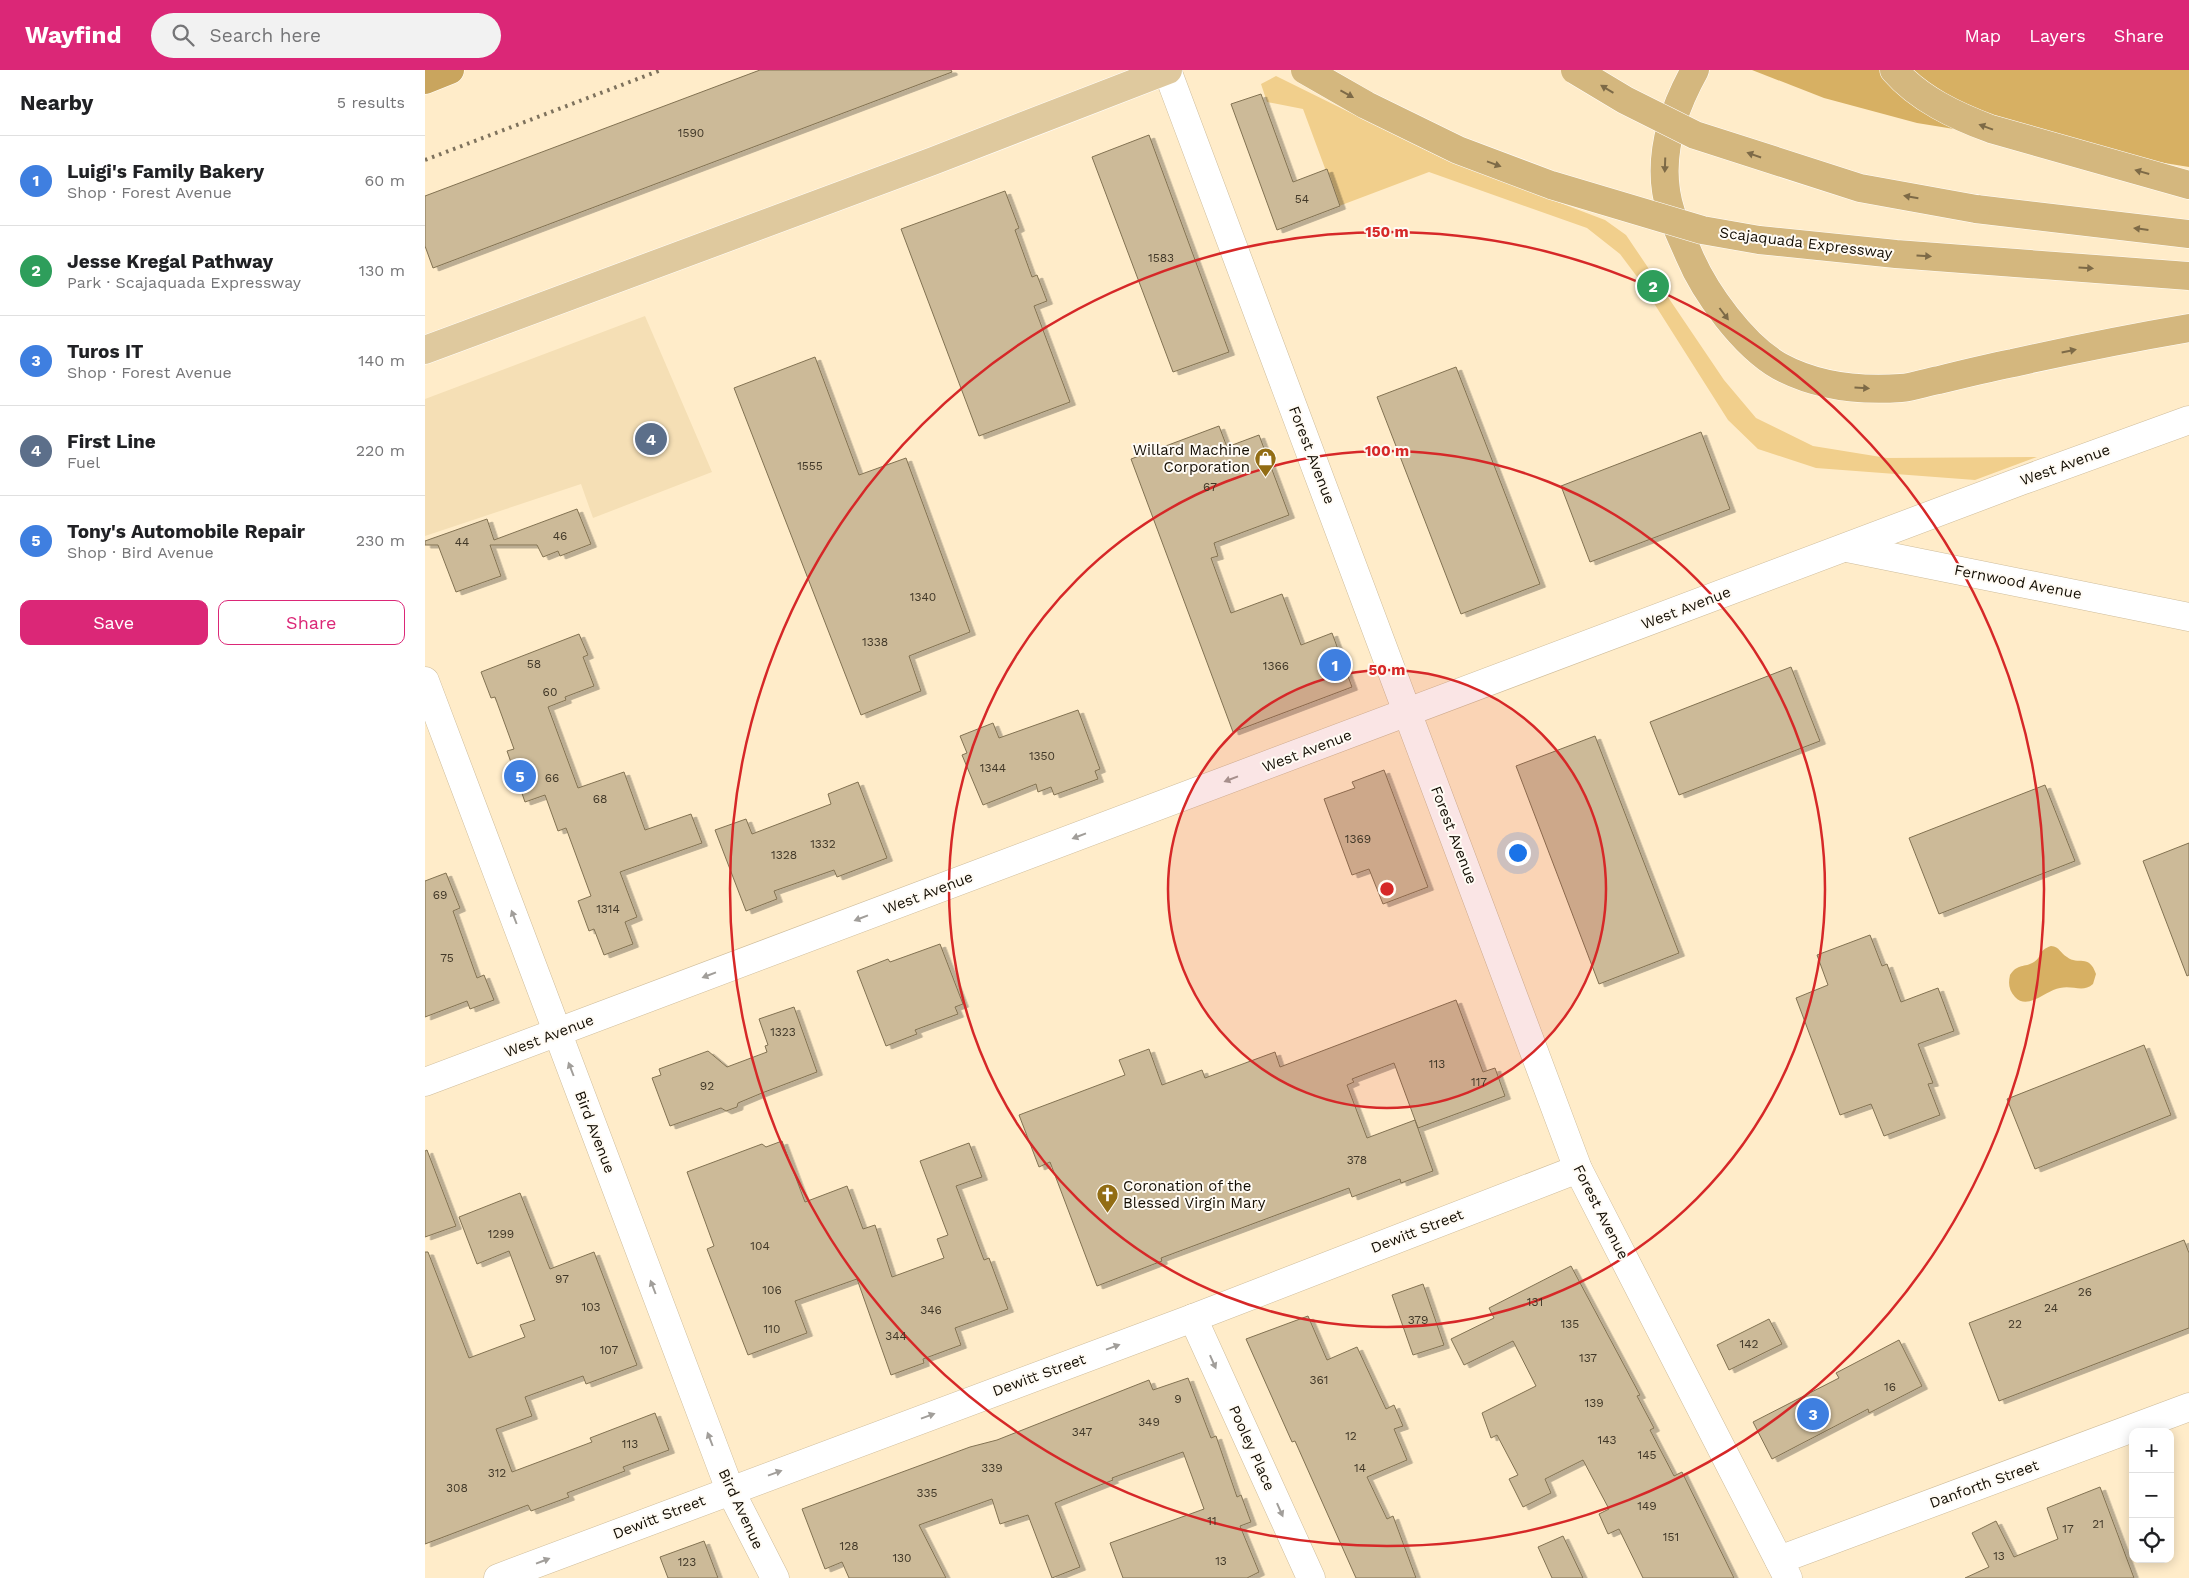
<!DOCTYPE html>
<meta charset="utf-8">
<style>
body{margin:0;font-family:"Work Sans",sans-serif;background:#f2f2f2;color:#202124}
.controls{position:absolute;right:15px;bottom:15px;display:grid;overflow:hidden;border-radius:10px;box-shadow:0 2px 12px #0003}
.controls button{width:45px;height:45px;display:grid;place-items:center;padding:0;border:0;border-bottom:1px solid #e0e0e0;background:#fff;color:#202124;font:25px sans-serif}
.you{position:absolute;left:1092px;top:782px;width:18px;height:18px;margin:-12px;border:4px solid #fff;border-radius:50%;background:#1a73e8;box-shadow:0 0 0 8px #1a73e833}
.badge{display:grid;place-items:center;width:32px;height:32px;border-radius:50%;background:#db2777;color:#fff;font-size:16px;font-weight:700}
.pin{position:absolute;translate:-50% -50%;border:2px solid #fff;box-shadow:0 1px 5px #0006}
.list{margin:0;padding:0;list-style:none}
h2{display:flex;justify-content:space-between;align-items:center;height:65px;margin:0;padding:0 20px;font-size:21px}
h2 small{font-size:16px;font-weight:400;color:#757577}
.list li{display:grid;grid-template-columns:32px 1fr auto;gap:15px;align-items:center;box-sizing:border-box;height:90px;padding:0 20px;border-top:1px solid #e0e0e0}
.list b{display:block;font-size:19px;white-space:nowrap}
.list p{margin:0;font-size:16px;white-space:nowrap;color:#757577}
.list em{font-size:16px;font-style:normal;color:#757577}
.actions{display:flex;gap:10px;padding:15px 20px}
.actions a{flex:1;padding:11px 0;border:1px solid #db2777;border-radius:10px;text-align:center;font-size:18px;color:#db2777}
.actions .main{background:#db2777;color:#fff}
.icon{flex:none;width:28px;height:28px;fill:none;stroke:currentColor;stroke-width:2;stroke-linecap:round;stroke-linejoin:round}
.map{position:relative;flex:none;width:1764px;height:1508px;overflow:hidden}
header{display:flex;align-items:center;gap:30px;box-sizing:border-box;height:70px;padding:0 25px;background:#db2777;color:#fff}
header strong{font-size:24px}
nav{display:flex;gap:28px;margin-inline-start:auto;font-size:18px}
.search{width:350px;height:45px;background:#f2f2f2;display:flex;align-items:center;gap:12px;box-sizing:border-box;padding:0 18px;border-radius:28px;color:#757577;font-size:19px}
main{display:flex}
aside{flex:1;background:#fff}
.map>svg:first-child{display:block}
.built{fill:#f5dfb5}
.green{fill:#f1cf8c}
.water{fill:#d7b063}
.building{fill:#ccba98;stroke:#827252;filter:url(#shadow)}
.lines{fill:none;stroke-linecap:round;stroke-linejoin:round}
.minor-casing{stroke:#cebc9a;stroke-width:29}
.tertiary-casing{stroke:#cebc9a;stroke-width:29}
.primary-casing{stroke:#fff;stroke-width:29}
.trunk-casing{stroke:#fff;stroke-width:29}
.motorway-casing{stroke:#fff;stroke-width:29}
.minor{stroke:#fff;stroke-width:28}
.tertiary{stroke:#fff;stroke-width:28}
.primary{stroke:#dfc99e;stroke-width:28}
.trunk{stroke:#d4b77e;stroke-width:28}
.motorway{stroke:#c9a55e;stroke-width:28}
.rail{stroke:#7e725d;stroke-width:4;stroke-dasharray:2.5 5;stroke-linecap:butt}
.trunk-bridge-casing{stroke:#fff;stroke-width:29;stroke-linecap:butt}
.trunk-bridge{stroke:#d4b77e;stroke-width:28}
.oneway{fill:#7d6a47}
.oneway2{fill:#a19e9a}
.ring{fill:none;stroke:#d62828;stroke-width:2.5}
.labels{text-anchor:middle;stroke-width:4;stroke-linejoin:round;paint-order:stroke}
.number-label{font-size:12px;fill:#413828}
.street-label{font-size:15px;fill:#130d03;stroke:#fffbf4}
.poi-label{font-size:15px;fill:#130d03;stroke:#fffbf4;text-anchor:end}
.centre{fill:#d62828;stroke:#fffbf4;stroke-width:2.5}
.ring-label{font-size:15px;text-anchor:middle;font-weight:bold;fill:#d62828;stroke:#fffbf4;stroke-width:4;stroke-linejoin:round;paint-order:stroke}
</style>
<header>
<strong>Wayfind</strong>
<div class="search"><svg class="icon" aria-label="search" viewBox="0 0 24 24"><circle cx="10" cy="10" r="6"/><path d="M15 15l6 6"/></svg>Search here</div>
<nav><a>Map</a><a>Layers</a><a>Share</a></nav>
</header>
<main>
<aside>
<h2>Nearby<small>5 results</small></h2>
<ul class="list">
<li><span class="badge" style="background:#3f7fe0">1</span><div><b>Luigi's Family Bakery</b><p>Shop · Forest Avenue</p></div><em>60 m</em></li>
<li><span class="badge" style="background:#2e9e5b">2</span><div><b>Jesse Kregal Pathway</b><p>Park · Scajaquada Expressway</p></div><em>130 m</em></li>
<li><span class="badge" style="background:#3f7fe0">3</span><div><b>Turos IT</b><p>Shop · Forest Avenue</p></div><em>140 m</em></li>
<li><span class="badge" style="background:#5c6f8a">4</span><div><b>First Line</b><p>Fuel</p></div><em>220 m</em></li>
<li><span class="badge" style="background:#3f7fe0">5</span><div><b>Tony's Automobile Repair</b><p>Shop · Bird Avenue</p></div><em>230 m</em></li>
</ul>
<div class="actions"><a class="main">Save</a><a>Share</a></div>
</aside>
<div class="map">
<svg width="1764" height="1508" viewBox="0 0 1764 1508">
<defs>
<filter id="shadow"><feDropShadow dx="5.5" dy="3" stdDeviation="0" flood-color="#0004"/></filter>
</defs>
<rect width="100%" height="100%" fill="#ffecc9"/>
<!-- built -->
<polygon class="built" points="220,246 287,402 168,448 156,414 0,466 0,329"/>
<!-- green -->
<polygon class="green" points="851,6 1017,88 1180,150 1201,165 1299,310 1331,348 1388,376 1462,388 1612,387 1550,410 1391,398 1333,379 1303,350 1213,208 1195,184 1162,158 1004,102 914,136 878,39 842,32 836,14"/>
<!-- water -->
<g class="water">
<polygon points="1327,0 1764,0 1764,97 1492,53 1399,28"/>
<path d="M1626 876C1635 877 1635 883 1642 887 1653 896 1664 883 1671 904L1668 914C1658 923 1648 915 1635 918 1621 920 1603 941 1590 927 1584 920 1583 914 1585 905 1593 893 1599 898 1609 892 1617 887 1613 880 1626 876Z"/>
</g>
<!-- building -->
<g class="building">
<polygon points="335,0 526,0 527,2 8,198 0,176 0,126"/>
<polygon points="836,24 868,112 902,99 915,136 852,160 806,34"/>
<polygon points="724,65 804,282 748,302 667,87"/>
<polygon points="580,121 594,158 590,160 607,207 612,205 622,231 609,236 645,332 554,366 476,159"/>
<polygon points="390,287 434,405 481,388 545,562 484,586 496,621 436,645 309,318"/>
<polygon points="1031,297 1115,514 1036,544 952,327"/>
<polygon points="794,356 802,377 834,365 864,445 789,473 793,486 786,488 806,543 857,524 876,575 907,563 927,617 808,662 706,389"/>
<polygon points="1276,362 1305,439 1165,492 1136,416"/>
<polygon points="152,439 166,474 135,486 133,481 118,487 112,475 65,475 76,506 31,522 13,475 0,475 0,471 62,449 69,470"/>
<polygon points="154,564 163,585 158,587 169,616 140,627 141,630 123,637 153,718 199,702 220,760 266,744 277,773 195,802 212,847 200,852 208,874 179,885 169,859 164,861 153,831 166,826 141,758 133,761 120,725 100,732 82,681 89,679 70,627 66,628 56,602"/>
<polygon points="1366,597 1395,671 1254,725 1225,652"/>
<polygon points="653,640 675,699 670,701 673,709 629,725 626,717 613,722 611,714 558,735 537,685 542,683 535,666 568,653 574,668"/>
<polygon points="1170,666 1254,883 1174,914 1091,696"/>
<polygon points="959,700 1003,817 958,834 944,799 927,805 899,729 930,718 927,712"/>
<polygon points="433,712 462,788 412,807 409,800 349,821 352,829 321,841 290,760 321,749 327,764 406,734 403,724"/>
<polygon points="1620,715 1650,791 1514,844 1484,768"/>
<polygon points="1764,773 1764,905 1762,906 1718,791"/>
<polygon points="21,803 35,838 28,841 52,908 59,905 69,930 45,939 42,931 0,947 0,811"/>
<polygon points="1445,865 1457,896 1462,894 1476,932 1513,918 1529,961 1493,974 1508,1013 1503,1014 1515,1045 1459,1066 1446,1034 1415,1045 1371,928 1403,915 1392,885"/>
<polygon points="515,874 538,934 530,937 533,944 490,960 492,964 461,976 432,901 463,889 465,892"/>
<polygon points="1031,930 1058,1002 1070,998 1080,1026 993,1058 969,993 927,1009 929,1012 922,1015 942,1068 990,1050 1008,1101 976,1113 975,1109 927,1127 924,1118 736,1188 737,1191 672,1216 625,1092 614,1097 594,1045 700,1005 694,990 724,979 737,1015 777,1000 780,1008 850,982 855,997"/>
<polygon points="369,937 392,1002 337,1023 313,1033 312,1037 301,1041 296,1038 245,1056 227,1008 236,1005 234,999 283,981 302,997 342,982 340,976 343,975 334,949"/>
<polygon points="1719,975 1746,1045 1610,1099 1582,1029"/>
<polygon points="357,1071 380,1132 422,1116 438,1159 450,1155 467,1207 519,1188 512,1169 523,1165 495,1091 544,1073 557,1107 531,1116 559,1190 564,1188 583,1239 530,1258 536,1275 498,1289 499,1293 466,1305 432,1209 370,1231 382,1263 323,1285 282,1179 289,1176 262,1102 337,1074 341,1077"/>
<polygon points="2,1080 31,1156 0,1167 0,1081"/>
<polygon points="95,1123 125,1199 169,1182 212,1295 161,1314 158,1306 100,1327 107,1346 71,1359 87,1402 167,1372 165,1368 230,1343 244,1380 198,1397 200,1401 142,1423 144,1427 106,1441 103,1435 0,1474 0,1182 3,1182 44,1288 100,1267 95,1255 110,1250 84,1181 52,1194 34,1147"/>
<polygon points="1759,1170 1764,1183 1764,1258 1574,1331 1544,1253"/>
<polygon points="1146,1196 1215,1325 1212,1326 1229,1358 1225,1360 1249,1406 1257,1402 1309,1508 1218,1508 1194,1459 1183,1464 1174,1444 1184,1439 1158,1390 1120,1409 1126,1423 1098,1437 1084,1409 1093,1405 1072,1365 1066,1368 1057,1343 1111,1316 1088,1271 1039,1295 1026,1269 1069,1248 1064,1238"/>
<polygon points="998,1214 1019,1275 988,1285 967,1225"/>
<polygon points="883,1246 902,1290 932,1277 961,1339 969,1335 978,1356 969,1359 982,1390 942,1407 962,1449 968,1446 991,1508 931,1508 870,1371 867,1372 821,1269"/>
<polygon points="1344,1249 1357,1274 1304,1300 1292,1275"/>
<polygon points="1474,1270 1497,1316 1444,1343 1443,1339 1347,1389 1328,1352 1414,1308 1411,1303"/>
<polygon points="763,1308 786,1368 791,1366 812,1427 816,1425 826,1452 815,1456 834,1502 822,1508 698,1508 685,1473 779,1439 758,1382 687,1408 688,1410 630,1433 655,1497 627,1508 603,1445 575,1454 567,1429 494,1455 521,1508 424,1508 417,1492 400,1499 377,1439 545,1377 572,1370 724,1310 728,1320"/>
<polygon points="1675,1417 1709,1508 1540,1508 1564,1497 1547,1463 1571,1451 1589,1487 1633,1469 1622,1438"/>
<polygon points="1138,1466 1158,1508 1127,1508 1113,1477"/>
<polygon points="279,1471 293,1508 243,1508 235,1487"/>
</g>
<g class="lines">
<defs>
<g id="minor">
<polyline points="1422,478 1764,547"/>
<polyline points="0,611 305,1420 350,1508"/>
<polyline points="0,1012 1596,411 1764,350"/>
<polyline points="768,1248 886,1508"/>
<polyline points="1354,1490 1764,1337"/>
<polyline points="73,1508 768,1248 1153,1099"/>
</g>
<polyline id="tertiary" points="742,0 1153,1099 1363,1508"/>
<polyline id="primary" points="0,280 508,91 743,0"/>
<g id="trunk">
<path d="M1270 0C1246 43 1230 93 1246 142 1251 157 1258 171 1264 185 1280 223 1318 275 1354 296 1391 316 1435 321 1476 318 1489 317 1501 312 1514 310 1538 304 1563 298 1588 293 1646 280 1705 268 1764 258"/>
<path d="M1469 0C1494 29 1531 46 1566 59L1764 115"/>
<polyline points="1551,139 1764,164"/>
</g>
<polyline id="motorway" points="0,10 25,0"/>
</defs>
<!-- minor casing -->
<use href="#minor" class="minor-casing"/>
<!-- tertiary casing -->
<use href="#tertiary" class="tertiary-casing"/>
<!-- primary casing -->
<use href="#primary" class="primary-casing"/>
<!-- trunk casing -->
<use href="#trunk" class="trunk-casing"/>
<!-- motorway casing -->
<use href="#motorway" class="motorway-casing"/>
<!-- minor -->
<use href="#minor" class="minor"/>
<!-- tertiary -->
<use href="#tertiary" class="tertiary"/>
<!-- primary -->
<use href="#primary" class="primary"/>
<!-- trunk -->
<use href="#trunk" class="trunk"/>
<!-- motorway -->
<use href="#motorway" class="motorway"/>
<!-- rail -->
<polyline class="rail" points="0,90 236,0"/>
<defs>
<g id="trunk-bridge">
<polyline points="880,0 941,35 1033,80 1126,115 1277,160 1334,170 1471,184 1764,206"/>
<polyline points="1150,0 1200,30 1270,65 1435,118 1551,139"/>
</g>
</defs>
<!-- trunk-bridge casing -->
<use href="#trunk-bridge" class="trunk-bridge-casing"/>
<!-- trunk-bridge -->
<use href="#trunk-bridge" class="trunk-bridge"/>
</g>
<!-- one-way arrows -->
<defs><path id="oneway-solid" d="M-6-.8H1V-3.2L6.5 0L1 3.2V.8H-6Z" transform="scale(1.25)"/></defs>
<g class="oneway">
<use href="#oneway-solid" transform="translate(1182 19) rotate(-149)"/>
<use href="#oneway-solid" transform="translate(922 24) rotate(29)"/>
<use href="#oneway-solid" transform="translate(1561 57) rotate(-160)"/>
<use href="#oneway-solid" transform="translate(1329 85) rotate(-161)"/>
<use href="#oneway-solid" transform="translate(1069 94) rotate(20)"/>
<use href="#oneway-solid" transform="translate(1240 95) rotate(92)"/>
<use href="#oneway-solid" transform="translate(1717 102) rotate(-164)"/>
<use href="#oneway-solid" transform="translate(1486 127) rotate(-170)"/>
<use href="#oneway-solid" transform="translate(1716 159) rotate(-173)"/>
<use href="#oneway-solid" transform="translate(1499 186) rotate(4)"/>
<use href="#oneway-solid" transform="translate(1661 198) rotate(4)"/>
<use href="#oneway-solid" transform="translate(1299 244) rotate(53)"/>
<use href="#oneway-solid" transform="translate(1644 281) rotate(-12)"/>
<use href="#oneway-solid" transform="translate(1437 318) rotate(3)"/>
</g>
<g class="oneway2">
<use href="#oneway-solid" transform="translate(806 709) rotate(159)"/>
<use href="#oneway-solid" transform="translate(654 766) rotate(159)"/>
<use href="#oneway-solid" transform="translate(89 847) rotate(-111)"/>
<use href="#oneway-solid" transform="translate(436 848) rotate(159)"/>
<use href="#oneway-solid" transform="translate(284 905) rotate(159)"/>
<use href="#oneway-solid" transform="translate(146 999) rotate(-111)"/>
<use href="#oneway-solid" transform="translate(228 1217) rotate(-111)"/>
<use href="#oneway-solid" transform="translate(688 1277) rotate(-20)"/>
<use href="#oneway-solid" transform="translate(788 1292) rotate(66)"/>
<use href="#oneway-solid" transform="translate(503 1346) rotate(-20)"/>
<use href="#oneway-solid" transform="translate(285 1369) rotate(-111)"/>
<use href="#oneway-solid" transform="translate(350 1403) rotate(-20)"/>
<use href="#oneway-solid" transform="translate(855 1440) rotate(66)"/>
<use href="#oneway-solid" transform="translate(118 1491) rotate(-21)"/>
</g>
<!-- distance rings -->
<circle cx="962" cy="819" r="219" fill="#d62828" fill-opacity=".12"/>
<g class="ring">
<circle cx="962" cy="819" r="219"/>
<circle cx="962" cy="819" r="438"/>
<circle cx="962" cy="819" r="657"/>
</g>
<!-- icons -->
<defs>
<symbol id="shop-pin" viewBox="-11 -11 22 30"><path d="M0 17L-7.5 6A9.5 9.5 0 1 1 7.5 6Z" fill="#926d14" stroke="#fffbf4"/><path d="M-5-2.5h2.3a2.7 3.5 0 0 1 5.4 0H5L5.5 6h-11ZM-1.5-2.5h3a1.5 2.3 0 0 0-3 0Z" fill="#fff"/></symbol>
<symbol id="church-pin" viewBox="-11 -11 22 30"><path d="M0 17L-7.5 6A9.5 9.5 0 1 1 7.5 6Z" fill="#926d14" stroke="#fffbf4"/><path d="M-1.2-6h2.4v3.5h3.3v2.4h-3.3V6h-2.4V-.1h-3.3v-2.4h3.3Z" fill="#fff"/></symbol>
</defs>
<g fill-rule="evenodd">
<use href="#shop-pin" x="828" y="376" width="25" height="34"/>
<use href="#church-pin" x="670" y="1112" width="25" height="34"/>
</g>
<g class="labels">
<!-- number labels -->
<g class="number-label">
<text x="266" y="67">1590</text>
<text x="877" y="133">54</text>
<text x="736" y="192">1583</text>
<text x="385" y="400">1555</text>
<text x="785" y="421">67</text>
<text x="135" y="470">46</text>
<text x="37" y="476">44</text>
<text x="498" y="531">1340</text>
<text x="450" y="576">1338</text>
<text x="109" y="598">58</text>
<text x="851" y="600">1366</text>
<text x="125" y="626">60</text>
<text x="617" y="690">1350</text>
<text x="568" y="702">1344</text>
<text x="127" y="712">66</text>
<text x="175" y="733">68</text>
<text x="933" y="773">1369</text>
<text x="398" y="778">1332</text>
<text x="359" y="789">1328</text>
<text x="15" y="829">69</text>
<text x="183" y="843">1314</text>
<text x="22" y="892">75</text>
<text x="358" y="966">1323</text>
<text x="1012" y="998">113</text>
<text x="1054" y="1016">117</text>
<text x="282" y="1020">92</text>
<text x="932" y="1094">378</text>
<text x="76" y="1168">1299</text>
<text x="335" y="1180">104</text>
<text x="137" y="1213">97</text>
<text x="347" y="1224">106</text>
<text x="1660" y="1226">26</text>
<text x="1110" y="1236">131</text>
<text x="166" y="1241">103</text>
<text x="1626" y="1242">24</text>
<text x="506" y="1244">346</text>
<text x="993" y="1254">379</text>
<text x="1145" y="1258">135</text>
<text x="1590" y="1258">22</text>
<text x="347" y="1263">110</text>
<text x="471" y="1270">344</text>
<text x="1324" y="1278">142</text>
<text x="184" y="1284">107</text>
<text x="1163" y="1292">137</text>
<text x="894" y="1314">361</text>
<text x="1465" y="1321">16</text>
<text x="753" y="1333">9</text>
<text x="1169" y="1337">139</text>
<text x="724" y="1356">349</text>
<text x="657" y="1366">347</text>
<text x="926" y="1370">12</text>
<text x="1182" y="1374">143</text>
<text x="205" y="1378">113</text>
<text x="1222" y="1389">145</text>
<text x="567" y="1402">339</text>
<text x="935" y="1402">14</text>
<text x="72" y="1407">312</text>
<text x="32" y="1422">308</text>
<text x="502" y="1427">335</text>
<text x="1222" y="1440">149</text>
<text x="787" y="1455">11</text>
<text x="1673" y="1458">21</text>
<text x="1643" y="1463">17</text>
<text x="1246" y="1471">151</text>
<text x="424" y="1480">128</text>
<text x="1574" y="1490">13</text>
<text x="477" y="1492">130</text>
<text x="796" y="1495">13</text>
<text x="262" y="1496">123</text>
</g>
<!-- street labels -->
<g class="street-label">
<text transform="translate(1381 173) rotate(7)" y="5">Scajaquada Expressway</text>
<text transform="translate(887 385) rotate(69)" y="5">Forest Avenue</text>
<text transform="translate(1640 395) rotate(-20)" y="5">West Avenue</text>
<text transform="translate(1593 512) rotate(11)" y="5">Fernwood Avenue</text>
<text transform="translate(1261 538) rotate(-21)" y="5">West Avenue</text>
<text transform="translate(882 681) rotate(-21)" y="5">West Avenue</text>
<text transform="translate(1029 765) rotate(69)" y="5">Forest Avenue</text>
<text transform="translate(503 823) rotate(-21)" y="5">West Avenue</text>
<text transform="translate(124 966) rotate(-21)" y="5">West Avenue</text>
<text transform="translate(170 1062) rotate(69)" y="5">Bird Avenue</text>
<text transform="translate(1176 1142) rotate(63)" y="5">Forest Avenue</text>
<text transform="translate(992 1161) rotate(-21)" y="5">Dewitt Street</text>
<text transform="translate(614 1305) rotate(-20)" y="5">Dewitt Street</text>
<text transform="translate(827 1378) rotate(66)" y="5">Pooley Place</text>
<text transform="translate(1559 1414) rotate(-20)" y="5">Danforth Street</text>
<text transform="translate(316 1439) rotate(65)" y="5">Bird Avenue</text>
<text transform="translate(234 1447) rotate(-21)" y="5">Dewitt Street</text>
</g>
<!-- poi labels -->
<g class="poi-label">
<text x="825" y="385">Willard Machine<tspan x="825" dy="17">Corporation</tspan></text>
<text x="698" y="1121" text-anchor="start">Coronation of the<tspan x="698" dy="17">Blessed Virgin Mary</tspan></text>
</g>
</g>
<circle cx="962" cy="819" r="8" class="centre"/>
<g class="ring-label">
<text x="962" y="167">150 m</text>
<text x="962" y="386">100 m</text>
<text x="962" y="605">50 m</text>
</g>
</svg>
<div class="controls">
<button>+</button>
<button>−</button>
<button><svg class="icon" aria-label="locate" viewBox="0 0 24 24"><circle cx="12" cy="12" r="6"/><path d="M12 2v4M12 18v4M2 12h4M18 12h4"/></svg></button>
</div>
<div class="you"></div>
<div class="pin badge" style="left:910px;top:595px;background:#3f7fe0">1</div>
<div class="pin badge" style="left:1228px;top:216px;background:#2e9e5b">2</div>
<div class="pin badge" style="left:1388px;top:1344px;background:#3f7fe0">3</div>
<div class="pin badge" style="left:226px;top:369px;background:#5c6f8a">4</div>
<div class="pin badge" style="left:95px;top:706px;background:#3f7fe0">5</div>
</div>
</main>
